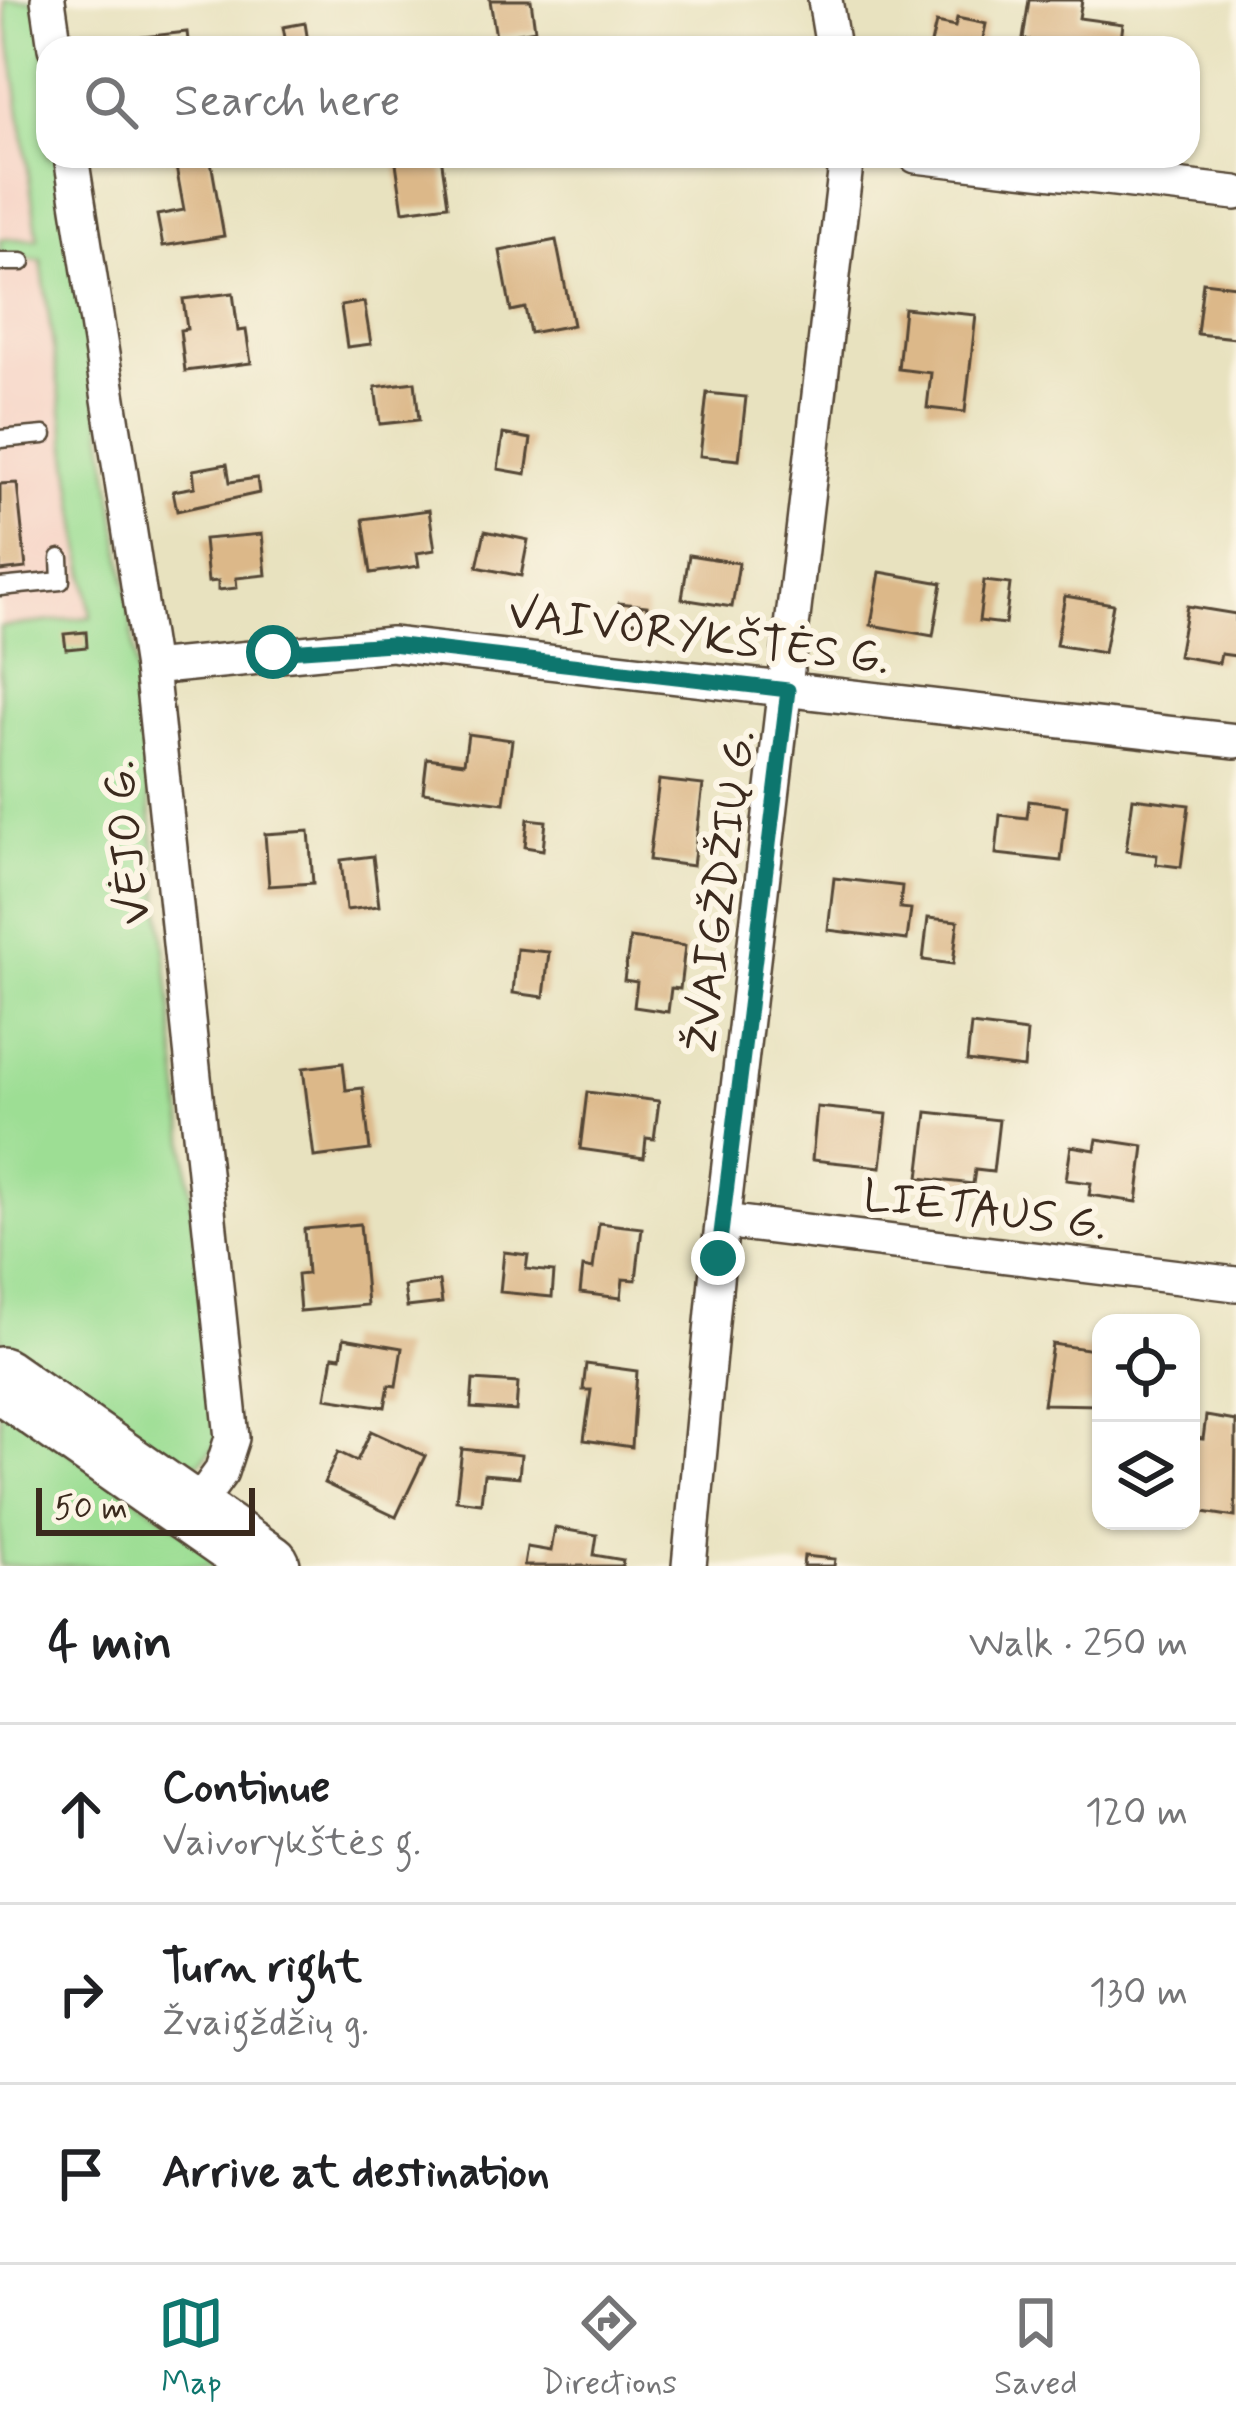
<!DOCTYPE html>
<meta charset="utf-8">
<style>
body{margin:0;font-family:Mynerve,sans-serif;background:#f2f2f2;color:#202124}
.controls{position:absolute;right:36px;bottom:36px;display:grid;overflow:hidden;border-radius:24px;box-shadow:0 3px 9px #0004}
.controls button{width:108px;height:108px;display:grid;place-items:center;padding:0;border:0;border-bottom:3px solid #e0e0e0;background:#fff;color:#202124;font:60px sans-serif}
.scale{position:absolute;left:36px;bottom:30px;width:219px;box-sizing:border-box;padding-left:12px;border:6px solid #3b2a1e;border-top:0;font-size:33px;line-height:42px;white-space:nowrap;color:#3b2a1e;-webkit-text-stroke:9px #fcf5e5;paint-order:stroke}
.stop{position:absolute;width:36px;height:36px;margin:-27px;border:9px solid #0f766e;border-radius:50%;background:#fff}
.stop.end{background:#0f766e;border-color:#fff;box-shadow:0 3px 12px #0008}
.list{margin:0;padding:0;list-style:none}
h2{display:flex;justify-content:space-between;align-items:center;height:156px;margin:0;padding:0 48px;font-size:51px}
h2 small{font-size:39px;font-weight:400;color:#757577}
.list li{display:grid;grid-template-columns:78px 1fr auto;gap:36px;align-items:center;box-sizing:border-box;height:180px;padding:0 48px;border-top:3px solid #e0e0e0}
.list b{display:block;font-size:45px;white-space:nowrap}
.list p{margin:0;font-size:39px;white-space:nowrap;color:#757577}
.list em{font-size:39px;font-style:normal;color:#757577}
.icon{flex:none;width:66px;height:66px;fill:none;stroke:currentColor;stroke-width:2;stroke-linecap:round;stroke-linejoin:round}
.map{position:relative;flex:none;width:1236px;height:1566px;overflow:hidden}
.search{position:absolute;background:#fff;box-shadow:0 3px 9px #0004;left:36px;right:36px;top:36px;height:132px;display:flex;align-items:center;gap:30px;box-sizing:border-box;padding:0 42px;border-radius:36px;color:#757577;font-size:45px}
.sheet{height:696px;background:#fff}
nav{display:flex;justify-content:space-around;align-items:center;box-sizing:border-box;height:168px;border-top:3px solid #e0e0e0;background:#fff;font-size:33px;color:#757577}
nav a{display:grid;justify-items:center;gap:6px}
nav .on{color:#0f766e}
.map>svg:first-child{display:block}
.built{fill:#f6d2c4}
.green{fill:#9dde94;stroke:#6c8459;stroke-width:3}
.building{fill:#dcb889}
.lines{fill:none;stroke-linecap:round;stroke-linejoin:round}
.lane-casing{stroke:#554636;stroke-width:21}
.street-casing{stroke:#554636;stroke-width:38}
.highway-casing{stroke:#554636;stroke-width:68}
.lane{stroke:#fff;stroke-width:16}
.street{stroke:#fff;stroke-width:33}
.highway{stroke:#fff;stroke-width:63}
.route{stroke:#0f766e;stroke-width:15}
.labels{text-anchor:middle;stroke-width:12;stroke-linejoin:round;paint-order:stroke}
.street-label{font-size:45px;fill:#3b2a1e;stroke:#fcf5e5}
</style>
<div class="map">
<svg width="1236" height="1566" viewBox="0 0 1236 1566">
<rect width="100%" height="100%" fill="#fcf5e5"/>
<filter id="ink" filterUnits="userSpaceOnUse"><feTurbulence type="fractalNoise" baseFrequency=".00833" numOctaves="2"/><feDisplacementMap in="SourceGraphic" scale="24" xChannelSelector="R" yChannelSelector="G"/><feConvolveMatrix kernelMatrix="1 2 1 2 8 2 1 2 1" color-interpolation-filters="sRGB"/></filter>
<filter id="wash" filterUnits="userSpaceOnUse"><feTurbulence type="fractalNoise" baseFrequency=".004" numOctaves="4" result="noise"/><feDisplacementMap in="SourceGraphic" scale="48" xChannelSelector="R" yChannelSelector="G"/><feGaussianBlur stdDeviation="2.7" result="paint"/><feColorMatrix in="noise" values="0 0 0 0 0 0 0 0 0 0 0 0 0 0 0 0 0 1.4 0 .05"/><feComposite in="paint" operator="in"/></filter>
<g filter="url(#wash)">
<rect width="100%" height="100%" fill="#e8e2bf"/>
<!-- built -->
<g class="built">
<polygon points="0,0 4,0 38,239 0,239"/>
<polygon points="0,258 41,259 91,618 0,627"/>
</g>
<!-- green -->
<g class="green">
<polygon points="4,0 38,0 48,67 48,156 61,156 129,605 217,1445 200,1462 178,1463 0,1339 0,627 91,617 41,260 0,258 0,239 38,239"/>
<polygon points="0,1403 234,1566 0,1566"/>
</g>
<g id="blocks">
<!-- building -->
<g class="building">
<polygon points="490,0 531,0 535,30 496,37"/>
<polygon points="1029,0 1082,0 1079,18 1123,24 1120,48 1071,48 1023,39"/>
<polygon points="957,18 986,24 981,48 930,48 936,23 955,27"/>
<polygon points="305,23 309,48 287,48 283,27"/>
<polygon points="187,32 189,48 143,48 142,37"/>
<polygon points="174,156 210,156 224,236 163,246 157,215 184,210"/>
<polygon points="395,156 441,156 448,205 403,211"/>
<polygon points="556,240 573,325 530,333 525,308 511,311 500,251"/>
<polygon points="1203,282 1236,286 1236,338 1197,334"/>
<polygon points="233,293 238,331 246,330 251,363 185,371 180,330 187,329 183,299"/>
<polygon points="364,302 371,344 347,347 341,306"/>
<polygon points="904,308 976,315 965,412 927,408 931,373 898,369"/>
<polygon points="415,382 419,420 380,424 375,387"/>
<polygon points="707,393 746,397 739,460 700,456"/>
<polygon points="503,434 531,439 526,474 498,469"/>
<polygon points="227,464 230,482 257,478 259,493 177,511 173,491 195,487 193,470"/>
<polygon points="17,483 26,568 0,571 0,484"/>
<polygon points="429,510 435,550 417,553 419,566 371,573 363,519"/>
<polygon points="485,531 528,540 521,576 477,567"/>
<polygon points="262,534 266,575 236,578 237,588 218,590 218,581 208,582 204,539"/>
<polygon points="689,555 739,563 732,607 682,599"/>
<polygon points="880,572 942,583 933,636 871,625"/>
<polygon points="984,581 1010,584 1005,624 979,621"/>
<polygon points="1065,596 1113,604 1104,653 1056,645"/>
<polygon points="619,603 647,606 645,623 617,620"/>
<polygon points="1187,606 1236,614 1236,656 1221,654 1219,663 1178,656"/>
<polygon points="86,632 87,647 66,649 64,634"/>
<polygon points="468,734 512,740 504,803 423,792 427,758 464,763"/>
<polygon points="659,780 703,785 693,866 649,860"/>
<polygon points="1133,798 1189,805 1181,867 1156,864 1157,855 1126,851"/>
<polygon points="1029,801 1067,806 1061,861 996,854 1000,815 1027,818"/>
<polygon points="528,819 546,821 543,850 525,847"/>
<polygon points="309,831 313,883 269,886 265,834"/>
<polygon points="373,856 379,906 346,910 341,860"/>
<polygon points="834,878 902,886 900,908 911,909 907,940 828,930"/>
<polygon points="928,918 958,921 953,964 923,960"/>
<polygon points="630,938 685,946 680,989 671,988 668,1012 634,1007 637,982 624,980"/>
<polygon points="517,949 549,952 544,997 513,993"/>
<polygon points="971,1025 1027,1032 1024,1068 967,1061"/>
<polygon points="343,1063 346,1090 363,1088 370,1150 314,1157 303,1068"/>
<polygon points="587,1092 659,1101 654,1139 646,1138 644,1158 580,1149"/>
<polygon points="817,1107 887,1114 881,1167 812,1160"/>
<polygon points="927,1112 999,1120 993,1172 975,1170 973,1184 919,1178"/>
<polygon points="1097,1139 1144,1146 1137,1202 1089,1195 1091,1183 1066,1180 1071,1146 1095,1150"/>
<polygon points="599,1223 642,1228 636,1280 623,1279 621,1298 580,1293 583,1267 593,1269"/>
<polygon points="360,1224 367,1305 300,1311 297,1275 307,1274 304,1229"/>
<polygon points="504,1252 528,1255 526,1269 554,1272 552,1297 500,1292"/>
<polygon points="439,1281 442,1303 407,1307 404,1286"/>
<polygon points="344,1338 402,1348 396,1386 389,1385 385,1407 326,1398 333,1356 341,1357"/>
<polygon points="1052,1344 1101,1351 1101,1405 1043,1404"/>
<polygon points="586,1364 637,1371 632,1447 584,1440 591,1390 583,1390"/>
<polygon points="473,1380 518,1383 516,1411 471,1408"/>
<polygon points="1206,1416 1236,1421 1235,1517 1197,1511 1199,1498 1191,1497 1194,1438 1203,1439"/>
<polygon points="371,1431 425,1456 396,1517 324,1483 338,1452 357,1461"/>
<polygon points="462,1449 521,1455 519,1477 484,1474 481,1503 456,1500"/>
<polygon points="555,1528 597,1535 594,1555 623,1560 622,1566 524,1566 527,1547 551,1551"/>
<polygon points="804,1556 835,1559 834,1566 803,1566"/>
</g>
</g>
</g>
<g filter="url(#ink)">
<use href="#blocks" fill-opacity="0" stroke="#554636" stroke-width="3"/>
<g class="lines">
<defs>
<g id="lane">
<polyline points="0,262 22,262"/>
<polyline points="0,439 44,435"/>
<polyline points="0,587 61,581 60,558"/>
</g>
<g id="street">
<polyline points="48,0 55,48"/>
<polyline points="825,0 833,48"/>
<polyline points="71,156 151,668 232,1438 221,1472 191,1513"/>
<polyline points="916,156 1236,193"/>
<polyline points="151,668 391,644 1236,741"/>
<polyline points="723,1221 1236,1284"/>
<polyline points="689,1566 718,1259 847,156"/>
</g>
<polyline id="highway" points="0,1379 268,1566"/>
</defs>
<!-- lane casing -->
<use href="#lane" class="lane-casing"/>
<!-- street casing -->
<use href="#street" class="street-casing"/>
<!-- highway casing -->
<use href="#highway" class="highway-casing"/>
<!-- lane -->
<use href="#lane" class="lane"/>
<!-- street -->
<use href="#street" class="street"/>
<!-- highway -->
<use href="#highway" class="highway"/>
</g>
</g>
<g class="lines" filter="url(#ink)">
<!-- route -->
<polyline class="route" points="273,652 391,644 788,690 718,1258"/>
</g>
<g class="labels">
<!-- street labels -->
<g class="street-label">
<text transform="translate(699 634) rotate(7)" y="16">VAIVORYKŠTĖS G.</text>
<text transform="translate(125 843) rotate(-96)" y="16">VĖJO G.</text>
<text transform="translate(718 891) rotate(-83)" y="16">ŽVAIGŽDŽIŲ G.</text>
<text transform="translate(985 1208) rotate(7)" y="16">LIETAUS G.</text>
</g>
</g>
</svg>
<div class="controls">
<button><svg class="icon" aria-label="locate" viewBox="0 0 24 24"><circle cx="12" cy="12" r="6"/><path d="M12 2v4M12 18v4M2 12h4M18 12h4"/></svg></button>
<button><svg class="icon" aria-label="layers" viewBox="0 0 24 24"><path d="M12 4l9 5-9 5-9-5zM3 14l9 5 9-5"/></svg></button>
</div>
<div class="scale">50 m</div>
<div class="stop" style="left:273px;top:652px"></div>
<div class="stop end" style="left:718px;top:1258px"></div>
<div class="search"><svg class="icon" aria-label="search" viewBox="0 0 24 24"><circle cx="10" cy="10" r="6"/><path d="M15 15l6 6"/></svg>Search here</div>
</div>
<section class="sheet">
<h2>4 min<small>Walk · 250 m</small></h2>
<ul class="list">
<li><svg class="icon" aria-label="ahead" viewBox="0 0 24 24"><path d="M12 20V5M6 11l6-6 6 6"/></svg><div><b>Continue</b><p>Vaivorykštės g.</p></div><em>120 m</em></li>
<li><svg class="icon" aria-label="right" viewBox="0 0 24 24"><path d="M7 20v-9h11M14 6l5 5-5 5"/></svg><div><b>Turn right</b><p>Žvaigždžių g.</p></div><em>130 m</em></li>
<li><svg class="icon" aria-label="arrive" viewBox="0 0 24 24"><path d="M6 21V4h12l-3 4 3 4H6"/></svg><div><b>Arrive at destination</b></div></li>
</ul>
</section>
<nav>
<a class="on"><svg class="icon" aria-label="map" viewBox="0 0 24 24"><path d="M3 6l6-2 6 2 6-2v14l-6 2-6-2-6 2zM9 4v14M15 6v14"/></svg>Map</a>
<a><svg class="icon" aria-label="directions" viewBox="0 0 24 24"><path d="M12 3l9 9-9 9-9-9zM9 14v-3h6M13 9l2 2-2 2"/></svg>Directions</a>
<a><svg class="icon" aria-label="saved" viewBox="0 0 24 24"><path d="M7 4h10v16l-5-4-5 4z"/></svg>Saved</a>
</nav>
